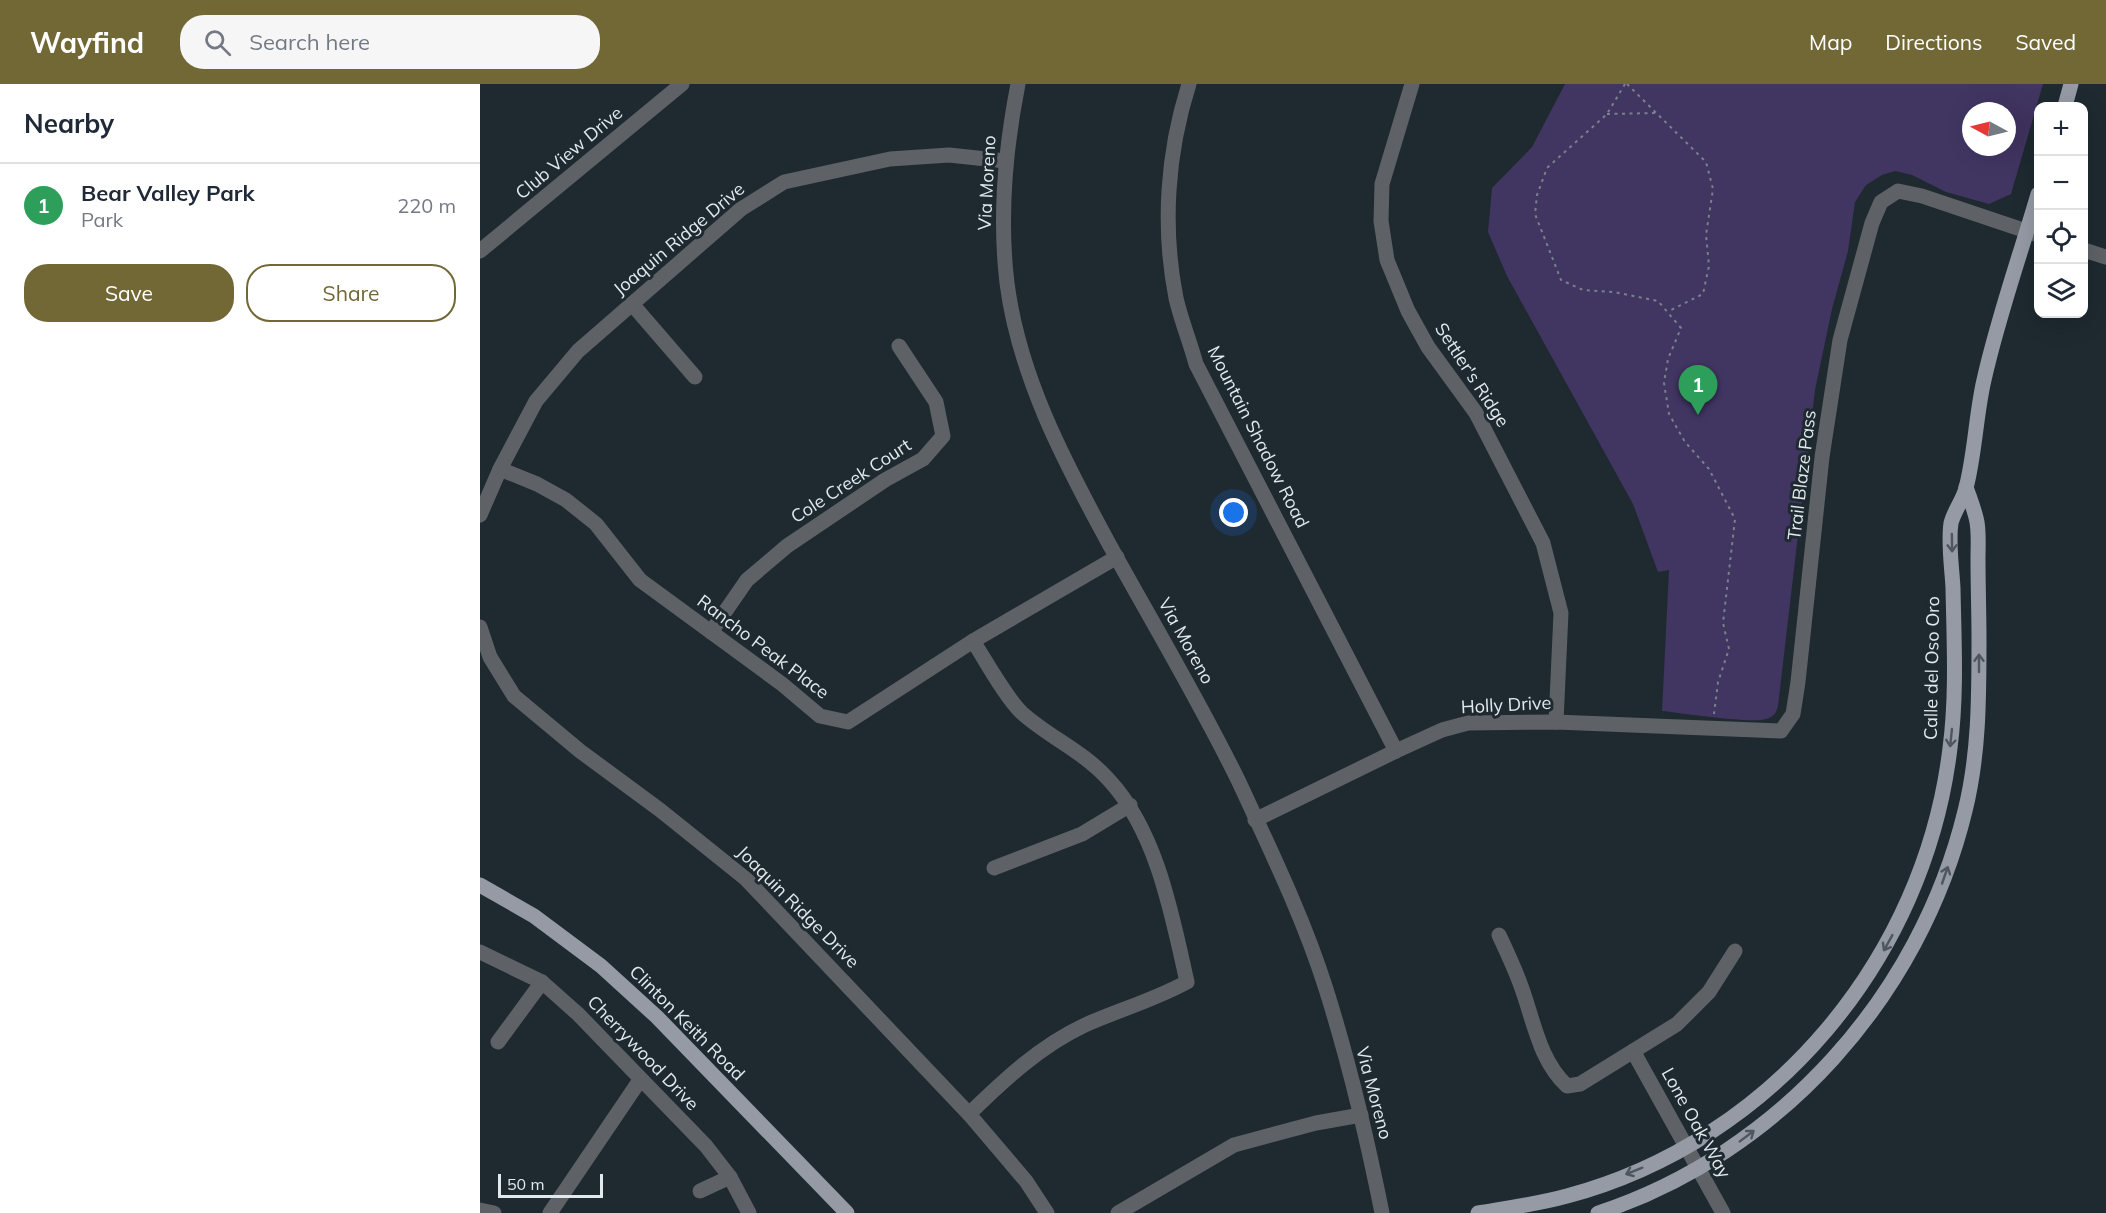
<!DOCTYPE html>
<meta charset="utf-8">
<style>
body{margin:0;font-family:Mulish,sans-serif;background:#f6f6f7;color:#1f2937}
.controls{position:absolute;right:18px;top:18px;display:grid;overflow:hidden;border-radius:12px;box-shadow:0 6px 24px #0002}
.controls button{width:54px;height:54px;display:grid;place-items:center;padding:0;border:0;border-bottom:2px solid #e0e1e3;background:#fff;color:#1f2937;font:30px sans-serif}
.compass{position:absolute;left:1482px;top:18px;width:54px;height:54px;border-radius:50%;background:#fff;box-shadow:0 6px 24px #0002;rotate:277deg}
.scale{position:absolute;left:18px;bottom:15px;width:105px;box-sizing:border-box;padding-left:6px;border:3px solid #e2e9ee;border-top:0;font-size:16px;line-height:21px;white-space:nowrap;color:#e2e9ee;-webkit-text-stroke:4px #1e2930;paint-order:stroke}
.you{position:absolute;left:754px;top:429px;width:21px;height:21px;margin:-15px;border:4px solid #fff;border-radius:50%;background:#1a73e8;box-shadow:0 0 0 9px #1a73e833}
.badge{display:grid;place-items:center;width:39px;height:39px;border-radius:50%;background:#726836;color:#fff;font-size:20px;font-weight:700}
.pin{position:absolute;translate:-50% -50px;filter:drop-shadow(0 2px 3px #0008)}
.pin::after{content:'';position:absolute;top:32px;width:21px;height:18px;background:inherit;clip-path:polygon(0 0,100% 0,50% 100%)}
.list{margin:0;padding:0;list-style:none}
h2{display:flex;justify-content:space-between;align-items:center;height:78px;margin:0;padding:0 24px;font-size:26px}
h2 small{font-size:20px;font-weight:400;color:#747a83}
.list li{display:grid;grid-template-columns:39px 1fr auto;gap:18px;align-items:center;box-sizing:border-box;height:84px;padding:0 24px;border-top:2px solid #e0e1e3}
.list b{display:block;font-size:22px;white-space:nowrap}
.list p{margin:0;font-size:20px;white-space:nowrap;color:#747a83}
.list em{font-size:20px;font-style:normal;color:#747a83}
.actions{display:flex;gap:12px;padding:18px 24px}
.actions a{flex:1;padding:14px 0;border:2px solid #726836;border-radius:24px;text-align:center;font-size:21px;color:#726836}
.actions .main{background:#726836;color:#fff}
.icon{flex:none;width:33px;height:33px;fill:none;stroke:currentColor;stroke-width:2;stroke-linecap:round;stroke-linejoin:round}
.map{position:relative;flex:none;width:1626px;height:1129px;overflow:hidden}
header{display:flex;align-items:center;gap:36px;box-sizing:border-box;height:84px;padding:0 30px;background:#726836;color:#fff}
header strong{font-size:28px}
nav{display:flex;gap:33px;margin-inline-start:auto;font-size:21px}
.search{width:420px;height:54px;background:#f6f6f7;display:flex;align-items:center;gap:15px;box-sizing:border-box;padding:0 21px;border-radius:24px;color:#747a83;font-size:22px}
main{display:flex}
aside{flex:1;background:#fff}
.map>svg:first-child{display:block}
.green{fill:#413562;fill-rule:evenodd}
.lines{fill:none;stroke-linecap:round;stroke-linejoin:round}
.path{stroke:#798288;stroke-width:2;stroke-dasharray:3 4.5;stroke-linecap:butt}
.minor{stroke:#5e6166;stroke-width:15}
.major{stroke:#959aa5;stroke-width:15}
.oneway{stroke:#4e565f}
.labels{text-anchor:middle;stroke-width:6;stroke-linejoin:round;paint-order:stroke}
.street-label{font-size:18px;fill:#e2e9ee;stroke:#1e2930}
</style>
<header>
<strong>Wayfind</strong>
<div class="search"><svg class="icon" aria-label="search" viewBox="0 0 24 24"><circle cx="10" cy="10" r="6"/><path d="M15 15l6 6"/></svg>Search here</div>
<nav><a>Map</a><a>Directions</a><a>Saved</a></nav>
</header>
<main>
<aside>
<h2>Nearby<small></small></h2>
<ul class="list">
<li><span class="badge" style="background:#2e9e5b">1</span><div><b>Bear Valley Park</b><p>Park</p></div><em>220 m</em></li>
</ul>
<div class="actions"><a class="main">Save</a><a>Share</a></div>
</aside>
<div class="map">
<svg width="1626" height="1129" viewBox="0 0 1626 1129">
<rect width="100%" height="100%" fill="#1e2930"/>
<!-- green -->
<path class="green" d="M1085 0H1563L1531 110 1509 120 1466 108 1432 91 1415 87 1402 91 1386 101 1375 118 1368 167 1352 225 1335 306 1298 622C1296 629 1294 633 1286 635 1271 640 1203 629 1182 627L1189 486 1178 488 1153 420 1027 192 1008 148 1012 104 1052 63ZM1491 27H1527V63H1491Z"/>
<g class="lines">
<!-- path -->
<g class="path">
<polyline points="1145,0 1127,30 1067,84 1057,111 1055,130 1081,196 1103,206 1134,208 1178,217 1201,244 1188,275 1184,299 1189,330 1205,358 1229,385 1255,435 1243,539 1249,565 1238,598 1234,630"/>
<polyline points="1147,0 1226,78 1233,105 1226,151 1229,182 1223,210 1189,227"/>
<polyline points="1127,30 1178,29"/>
</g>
<!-- minor -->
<g class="minor">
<path d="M538 0C525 66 519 132 527 199 539 292 584 377 628 458 672 538 719 616 759 698 790 765 824 835 846 905 869 978 887 1054 902 1129"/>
<path d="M709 0C687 69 682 143 696 214 701 236 710 258 716 280L916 667"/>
<polyline points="932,0 902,100 901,137 907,176 928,227 948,263 996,329 1063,459 1081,529 1076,638"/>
<polyline points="1604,166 1626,173"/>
<polyline points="0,167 202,0"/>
<polyline points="152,220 215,293"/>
<polyline points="20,385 57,400 86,416 116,440 160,496 302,600 340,632 368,638 493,557 637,473"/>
<polyline points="0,431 20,385 56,317 98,267 261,125 304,98 410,75 469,71 525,77"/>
<polyline points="0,543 10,573 34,612 100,667 180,726 266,795 489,1030 546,1097 567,1129"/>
<polyline points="231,548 267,496 307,462 405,396 443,375 463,352 456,318 419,262"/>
<polyline points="775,736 916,667 962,646 988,639 1076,638 1301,647 1313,630 1318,598 1342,373 1360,256 1392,139 1401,118 1418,107 1442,112 1558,151"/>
<polyline points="514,784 602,750 650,721"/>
<path d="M1019 851C1027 868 1035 885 1041 902 1054 937 1059 976 1087 1002L1100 1000 1197 940 1229 908 1255 867"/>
<polyline points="0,868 62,898 98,930 226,1062 250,1093 269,1129"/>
<polyline points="18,958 62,898"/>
<polyline points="1153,967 1243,1129"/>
<path d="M489 1030C524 996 560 962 605 941 639 926 674 916 707 898 692 831 677 748 629 696 603 667 570 654 542 629 526 614 506 577 493 557"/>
<polyline points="220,1107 250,1093"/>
<polyline points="0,1126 14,1129"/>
<polyline points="70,1129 160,996"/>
<polyline points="638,1129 754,1061 836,1039 881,1031"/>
</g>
<!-- major -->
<g class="major">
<polyline points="1585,22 1591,0"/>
<polyline points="0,801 54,832 121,882 177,933 367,1129"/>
<path d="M998 1129C1028 1124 1058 1120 1087 1112 1293 1057 1445 874 1470 664 1477 611 1474 557 1473 504 1472 484 1468 459 1471 439 1474 427 1483 416 1486 404 1495 370 1496 330 1504 296 1518 233 1540 172 1558 110"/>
<path d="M1118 1129C1300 1069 1440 912 1485 727 1499 671 1499 614 1499 556 1499 529 1498 502 1498 474 1498 463 1499 450 1497 438 1495 427 1490 415 1486 403"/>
</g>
</g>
<!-- one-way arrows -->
<defs><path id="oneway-shaft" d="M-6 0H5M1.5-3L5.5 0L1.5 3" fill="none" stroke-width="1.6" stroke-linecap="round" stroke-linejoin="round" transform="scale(1.5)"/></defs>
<g class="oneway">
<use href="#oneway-shaft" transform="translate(1472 459) rotate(89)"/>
<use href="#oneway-shaft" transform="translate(1499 579) rotate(-90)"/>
<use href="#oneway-shaft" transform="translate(1471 654) rotate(96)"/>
<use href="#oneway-shaft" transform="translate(1465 791) rotate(-71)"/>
<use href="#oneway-shaft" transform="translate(1408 859) rotate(119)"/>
<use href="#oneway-shaft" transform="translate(1267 1052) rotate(-37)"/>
<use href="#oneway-shaft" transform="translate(1154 1087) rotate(158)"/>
</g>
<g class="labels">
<!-- street labels -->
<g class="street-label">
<text transform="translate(89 69) rotate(-40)" y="6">Club View Drive</text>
<text transform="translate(507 99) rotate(-87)" y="6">Via Moreno</text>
<text transform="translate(199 155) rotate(-40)" y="6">Joaquin Ridge Drive</text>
<text transform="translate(992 291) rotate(57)" y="6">Settler's Ridge</text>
<text transform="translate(778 353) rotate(63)" y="6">Mountain Shadow Road</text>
<text transform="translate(1322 391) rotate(-83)" y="6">Trail Blaze Pass</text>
<text transform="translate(371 397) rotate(-33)" y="6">Cole Creek Court</text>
<text transform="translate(706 557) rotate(61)" y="6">Via Moreno</text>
<text transform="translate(283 563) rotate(37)" y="6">Rancho Peak Place</text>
<text transform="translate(1452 584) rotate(-89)" y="6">Calle del Oso Oro</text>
<text transform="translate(1026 621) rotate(-3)" y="6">Holly Drive</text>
<text transform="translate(318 823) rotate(45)" y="6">Joaquin Ridge Drive</text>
<text transform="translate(207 939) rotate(45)" y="6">Clinton Keith Road</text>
<text transform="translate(163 969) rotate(46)" y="6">Cherrywood Drive</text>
<text transform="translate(894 1009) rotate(75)" y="6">Via Moreno</text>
<text transform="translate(1216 1039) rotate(61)" y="6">Lone Oak Way</text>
</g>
</g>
</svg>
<div class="controls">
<button>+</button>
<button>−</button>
<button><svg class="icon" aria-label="locate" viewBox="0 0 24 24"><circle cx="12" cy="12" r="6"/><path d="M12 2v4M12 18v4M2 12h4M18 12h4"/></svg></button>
<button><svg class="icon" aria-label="layers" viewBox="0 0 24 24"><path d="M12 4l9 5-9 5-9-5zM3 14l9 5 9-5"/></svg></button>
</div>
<svg class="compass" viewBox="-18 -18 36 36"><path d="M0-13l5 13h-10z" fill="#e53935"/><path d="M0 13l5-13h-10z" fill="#747a83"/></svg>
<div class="scale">50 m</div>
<div class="you"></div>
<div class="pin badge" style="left:1218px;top:331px;background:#2e9e5b">1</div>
</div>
</main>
